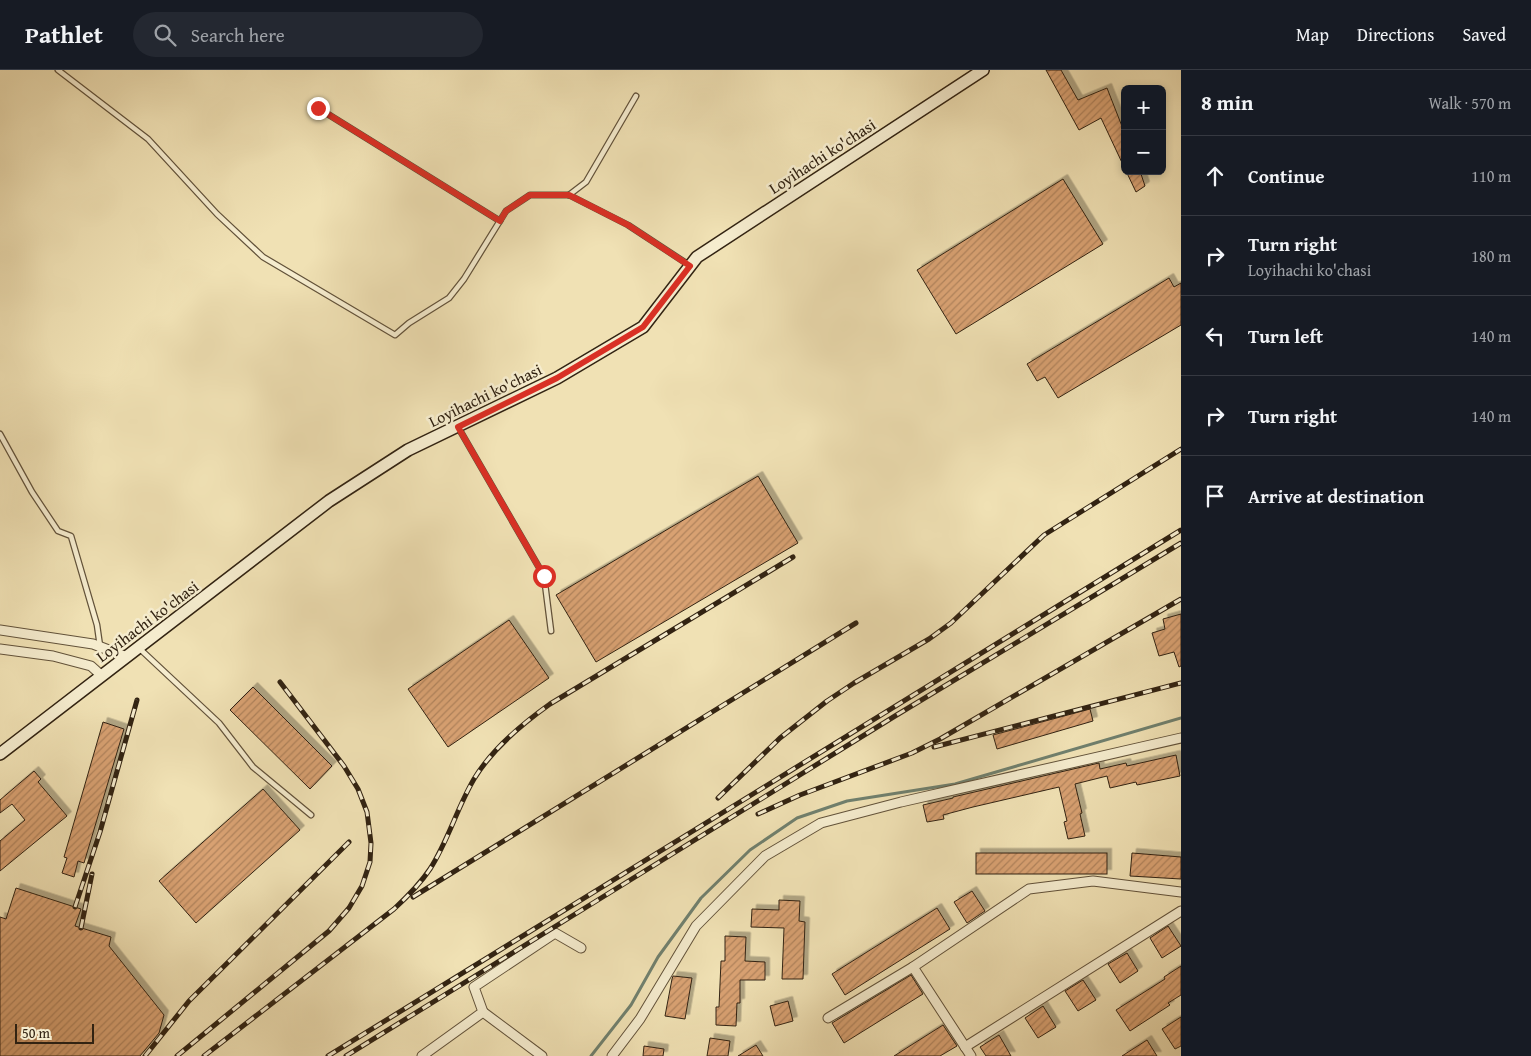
<!DOCTYPE html>
<meta charset="utf-8">
<style>
body{margin:0;font-family:"Gentium Book Plus",serif;background:#242831;color:#f1f3f6}
.controls{position:absolute;right:15px;top:15px;display:grid;overflow:hidden;border-radius:8px;box-shadow:0 2px 8px #0003}
.controls button{width:45px;height:45px;display:grid;place-items:center;padding:0;border:0;border-bottom:1px solid #363941;background:#171b24;color:#f1f3f6;font:25px sans-serif}
.scale{position:absolute;left:15px;bottom:12px;width:79px;box-sizing:border-box;padding-left:5px;border:2px solid #322312;border-top:0;font-size:14px;line-height:18px;white-space:nowrap;color:#322312;-webkit-text-stroke:4px #f5ecce;paint-order:stroke}
.stop{position:absolute;width:15px;height:15px;margin:-11px;border:4px solid #d93025;border-radius:50%;background:#fff}
.stop.end{background:#d93025;border-color:#fff;box-shadow:0 1px 5px #0008}
.list{margin:0;padding:0;list-style:none}
h2{display:flex;justify-content:space-between;align-items:center;height:65px;margin:0;padding:0 20px;font-size:21px}
h2 small{font-size:16px;font-weight:400;color:#9ea1a6}
.list li{display:grid;grid-template-columns:32px 1fr auto;gap:15px;align-items:center;box-sizing:border-box;height:80px;padding:0 20px;border-top:1px solid #363941}
.list b{display:block;font-size:19px;white-space:nowrap}
.list p{margin:0;font-size:16px;white-space:nowrap;color:#9ea1a6}
.list em{font-size:16px;font-style:normal;color:#9ea1a6}
.icon{flex:none;width:28px;height:28px;fill:none;stroke:currentColor;stroke-width:2;stroke-linecap:round;stroke-linejoin:round}
.map{position:relative;flex:none;width:1181px;height:986px;overflow:hidden}
header{display:flex;align-items:center;gap:30px;box-sizing:border-box;height:70px;padding:0 25px;background:#171b24;border-bottom:1px solid #363941}
header strong{font-size:24px}
nav{display:flex;gap:28px;margin-inline-start:auto;font-size:18px}
.search{width:350px;height:45px;background:#242831;display:flex;align-items:center;gap:12px;box-sizing:border-box;padding:0 18px;border-radius:28px;color:#9ea1a6;font-size:19px}
main{display:flex}
aside{flex:1;background:#171b24}
.map>svg:first-child{display:block}
.lines{fill:none;stroke-linecap:round;stroke-linejoin:round}
.stream{stroke:#70806e;stroke-width:3}
.building{fill:url(#building-hatch);stroke:#322312;filter:url(#shadow)}
.lane-casing{stroke:#62523a;stroke-width:7}
.street-casing{stroke:#62523a;stroke-width:11}
.secondary-casing{stroke:#322312;stroke-width:14}
.lane{stroke:#f5ecce;stroke-width:4.5}
.street{stroke:#f5ecce;stroke-width:9}
.secondary{stroke:#f5ecce;stroke-width:11}
.rail-casing{stroke:#322312;stroke-width:5}
.rail{stroke:#f5ecce;stroke-width:3;stroke-dasharray:9;stroke-linecap:butt}
.route{stroke:#d93025;stroke-width:6}
.labels{text-anchor:middle;stroke-width:5;stroke-linejoin:round;paint-order:stroke}
.street-label{font-size:16px;fill:#322312;stroke:#f5ecce}
</style>
<header>
<strong>Pathlet</strong>
<div class="search"><svg class="icon" aria-label="search" viewBox="0 0 24 24"><circle cx="10" cy="10" r="6"/><path d="M15 15l6 6"/></svg>Search here</div>
<nav><a>Map</a><a>Directions</a><a>Saved</a></nav>
</header>
<main>
<div class="map">
<svg width="1181" height="986" viewBox="0 0 1181 986">
<defs>
<pattern id="building-hatch" width="6" height="6" patternUnits="userSpaceOnUse" patternTransform="scale(1.25)"><rect width="6" height="6" fill="#d8a172"/><path d="M-1 1l2-2M0 6l6-6M5 7l2-2" fill="none" stroke="#b0835c"/></pattern>
<filter id="shadow"><feDropShadow dx="4.5" dy="-4.5" stdDeviation="0" flood-color="#0004"/></filter>
</defs>
<rect width="100%" height="100%" fill="#f0e1b4"/>
<filter id="stains"><feTurbulence type="fractalNoise" baseFrequency=".004" numOctaves="4"/><feColorMatrix values="0 0 0 0 .2 0 0 0 0 .09 0 0 0 0 .02 0 0 0 .5 -.17"/></filter>
<radialGradient id="worn" r=".72"><stop offset=".6" stop-color="#630" stop-opacity="0"/><stop offset="1" stop-color="#630" stop-opacity=".3"/></radialGradient>
<g class="lines">
<!-- stream -->
<polyline class="stream" points="591,986 631,935 658,887 701,828 750,780 797,748 847,731 955,714 1181,648"/>
</g>
<!-- building -->
<g class="building">
<polygon points="1046,0 1061,0 1078,30 1107,18 1125,64 1125,99 1101,48 1079,60"/>
<polygon points="1126,101 1140,101 1145,116 1136,122"/>
<polygon points="1063,109 1103,174 956,264 917,200"/>
<polygon points="1169,208 1174,217 1181,213 1181,255 1058,328 1045,307 1037,311 1027,294"/>
<polygon points="758,406 798,473 596,592 556,525"/>
<polygon points="1181,544 1181,596 1179,597 1174,582 1159,586 1152,563 1165,559 1163,549"/>
<polygon points="509,550 549,608 448,677 408,619"/>
<polygon points="253,617 332,696 310,719 230,640"/>
<polygon points="1090,639 1093,651 997,679 993,665"/>
<polygon points="103,652 124,659 84,793 78,791 74,807 62,803 67,788 64,787"/>
<polygon points="1176,685 1180,706 1137,715 1136,712 1110,718 1107,706 1075,714 1082,743 1080,744 1085,766 1068,769 1064,752 1067,751 1059,717 973,737 943,745 944,749 927,752 923,735 953,728 953,727 1099,693 1100,699 1126,693 1127,696"/>
<polygon points="34,701 41,709 38,712 67,746 0,801 0,771 25,750 12,734 0,743 0,730"/>
<polygon points="263,719 300,760 196,853 159,811"/>
<rect x="976" y="783" width="131" height="21"/>
<polygon points="1132,783 1181,787 1181,809 1130,806"/>
<polygon points="16,818 81,839 75,856 111,867 109,876 164,945 159,963 140,986 0,986 0,847 6,849"/>
<polygon points="972,821 985,841 967,853 954,832"/>
<polygon points="779,830 800,831 799,851 805,852 803,909 782,909 784,858 751,857 752,839 779,840"/>
<polygon points="937,838 950,859 845,925 832,904"/>
<polygon points="1168,856 1181,876 1162,888 1150,868"/>
<polygon points="725,866 746,867 745,891 765,892 765,910 740,910 740,933 737,933 736,956 716,955 716,937 719,937 721,891 725,891"/>
<polygon points="1127,883 1138,901 1120,913 1108,894"/>
<polygon points="1181,896 1181,925 1168,933 1170,935 1130,961 1116,940 1165,909 1164,907"/>
<polygon points="911,905 923,924 844,973 832,953"/>
<polygon points="673,906 692,908 685,949 665,946 672,909"/>
<polygon points="1083,910 1096,930 1078,941 1065,921"/>
<polygon points="788,931 793,951 775,956 770,936"/>
<polygon points="1043,936 1056,957 1038,968 1025,948"/>
<polygon points="1181,947 1181,976 1175,979 1162,959"/>
<polygon points="943,955 957,976 940,986 894,986"/>
<polygon points="999,965 1011,986 986,986 980,977"/>
<polygon points="710,968 730,971 728,986 707,986"/>
<polygon points="1147,970 1157,986 1122,986"/>
<polygon points="756,975 763,986 738,986"/>
<polygon points="644,976 664,979 663,986 643,986"/>
</g>
<g class="lines">
<defs>
<g id="lane">
<polyline points="58,0 148,69 217,144 263,187 395,265 409,253 449,228 464,209 506,141 530,125 569,125 628,155 689,195"/>
<polyline points="318,38 500,151"/>
<polyline points="569,125 586,112 636,26"/>
<polyline points="458,357 544,506 551,561"/>
<polyline points="0,364 32,422 58,461 71,466 97,555 100,576"/>
<polyline points="140,579 219,653 253,697 311,745"/>
</g>
<g id="street">
<polyline points="0,560 93,574 127,587"/>
<polyline points="0,579 53,586 91,596 102,606"/>
<polyline points="913,897 971,986"/>
<polyline points="483,942 542,986"/>
<polyline points="828,948 913,897 1029,819 1093,811 1181,822"/>
<polyline points="965,977 1181,841"/>
<polyline points="422,986 483,942 474,917 555,863 581,878"/>
<polyline points="612,986 640,949 696,856 765,786 821,753 901,732 1181,668"/>
</g>
<polyline id="secondary" points="0,684 329,431 408,380 557,308 643,257 697,187 983,0"/>
</defs>
<!-- lane casing -->
<use href="#lane" class="lane-casing"/>
<!-- street casing -->
<use href="#street" class="street-casing"/>
<!-- secondary casing -->
<use href="#secondary" class="secondary-casing"/>
<!-- lane -->
<use href="#lane" class="lane"/>
<!-- street -->
<use href="#street" class="street"/>
<!-- secondary -->
<use href="#secondary" class="secondary"/>
<defs>
<g id="rail">
<polyline points="934,677 1181,613"/>
<polyline points="718,728 780,668 827,631 854,613 929,569 951,553 1044,465 1181,379"/>
<polyline points="758,744 800,725 912,683 940,669 1181,529"/>
<polyline points="413,827 856,553"/>
<polyline points="75,837 100,762 137,630"/>
<polyline points="81,858 92,804"/>
<polyline points="145,986 189,931 349,772"/>
<polyline points="177,986 329,861 349,838 362,816 370,792 371,773 367,742 358,719 344,696 280,612"/>
<path d="M204 986 394 839C407 827 420 814 430 799 448 771 457 738 474 709 492 679 522 654 550 634L793 487"/>
<polyline points="328,986 1181,460"/>
<polyline points="346,986 895,646 1181,473"/>
</g>
</defs>
<!-- rail casing -->
<use href="#rail" class="rail-casing"/>
<!-- rail -->
<use href="#rail" class="rail"/>
</g>
<g class="lines">
<!-- route -->
<polyline class="route" points="318,38 500,151 506,141 530,125 569,125 628,155 690,196 643,257 557,308 458,357 544,506"/>
</g>
<g class="labels">
<!-- street labels -->
<g class="street-label">
<text transform="translate(822 86) rotate(-33)" y="6">Loyihachi ko'chasi</text>
<text transform="translate(485 325) rotate(-26)" y="6">Loyihachi ko'chasi</text>
<text transform="translate(147 551) rotate(-37)" y="6">Loyihachi ko'chasi</text>
</g>
</g>
<rect width="100%" height="100%" filter="url(#stains)"/>
<rect width="100%" height="100%" fill="url(#worn)"/>
</svg>
<div class="controls">
<button>+</button>
<button>−</button>
</div>
<div class="scale">50 m</div>
<div class="stop" style="left:544px;top:506px"></div>
<div class="stop end" style="left:318px;top:38px"></div>
</div>
<aside>
<h2>8 min<small>Walk · 570 m</small></h2>
<ul class="list">
<li><svg class="icon" aria-label="ahead" viewBox="0 0 24 24"><path d="M12 20V5M6 11l6-6 6 6"/></svg><div><b>Continue</b></div><em>110 m</em></li>
<li><svg class="icon" aria-label="right" viewBox="0 0 24 24"><path d="M7 20v-9h11M14 6l5 5-5 5"/></svg><div><b>Turn right</b><p>Loyihachi ko'chasi</p></div><em>180 m</em></li>
<li><svg class="icon" aria-label="left" viewBox="0 0 24 24"><path d="M17 20v-9H6M10 6l-5 5 5 5"/></svg><div><b>Turn left</b></div><em>140 m</em></li>
<li><svg class="icon" aria-label="right" viewBox="0 0 24 24"><path d="M7 20v-9h11M14 6l5 5-5 5"/></svg><div><b>Turn right</b></div><em>140 m</em></li>
<li><svg class="icon" aria-label="arrive" viewBox="0 0 24 24"><path d="M6 21V4h12l-3 4 3 4H6"/></svg><div><b>Arrive at destination</b></div></li>
</ul>
</aside>
</main>
